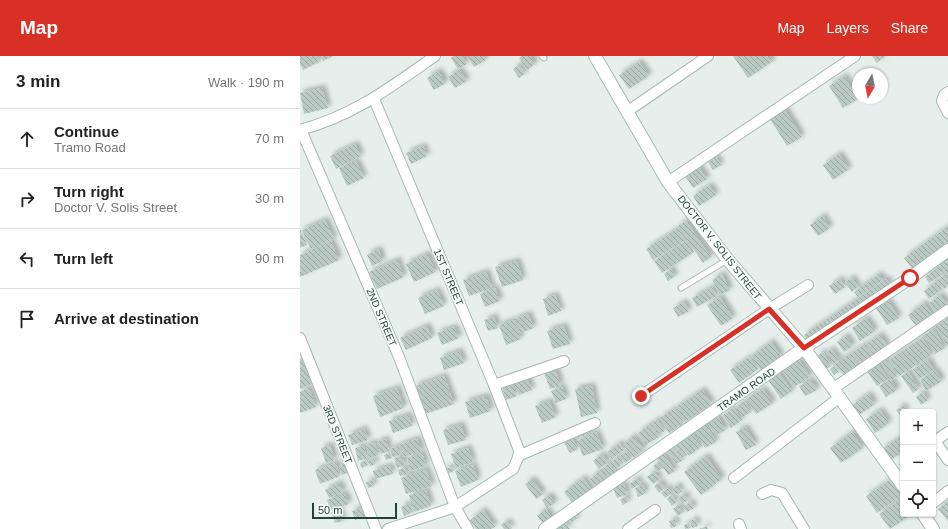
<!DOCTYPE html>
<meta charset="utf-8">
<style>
body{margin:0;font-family:Helvetica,sans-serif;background:#f6f6f6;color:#222}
.controls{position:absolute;right:12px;bottom:12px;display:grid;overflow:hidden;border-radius:4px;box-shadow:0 1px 3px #0004}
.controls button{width:36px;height:36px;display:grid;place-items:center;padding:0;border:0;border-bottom:1px solid #e0e0e0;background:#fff;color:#222;font:20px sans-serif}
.compass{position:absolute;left:552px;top:12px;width:36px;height:36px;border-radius:50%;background:#fff;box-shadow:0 1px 3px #0004;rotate:190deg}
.scale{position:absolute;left:12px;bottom:10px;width:85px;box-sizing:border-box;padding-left:4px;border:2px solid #24423a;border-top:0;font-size:11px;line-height:14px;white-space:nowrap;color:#24423a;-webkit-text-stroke:3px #f7fbf9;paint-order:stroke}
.stop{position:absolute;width:12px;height:12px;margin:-9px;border:3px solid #d93025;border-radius:50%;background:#fff}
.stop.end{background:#d93025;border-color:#fff;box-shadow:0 1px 4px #0008}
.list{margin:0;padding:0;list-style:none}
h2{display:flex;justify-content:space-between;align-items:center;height:52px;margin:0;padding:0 16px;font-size:17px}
h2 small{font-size:13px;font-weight:400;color:#767676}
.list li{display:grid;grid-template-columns:26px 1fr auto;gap:12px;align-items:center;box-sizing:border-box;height:60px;padding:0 16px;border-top:1px solid #e0e0e0}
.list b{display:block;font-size:15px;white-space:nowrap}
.list p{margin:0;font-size:13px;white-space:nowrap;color:#767676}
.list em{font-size:13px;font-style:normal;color:#767676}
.icon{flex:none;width:22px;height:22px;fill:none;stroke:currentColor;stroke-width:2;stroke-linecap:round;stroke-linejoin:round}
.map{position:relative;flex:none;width:648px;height:473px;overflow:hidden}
header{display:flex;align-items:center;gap:24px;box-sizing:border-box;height:56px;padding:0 20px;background:#d93025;color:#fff}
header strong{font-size:19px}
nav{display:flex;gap:22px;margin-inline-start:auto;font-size:14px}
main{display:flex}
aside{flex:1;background:#fff}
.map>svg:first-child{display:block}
.building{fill:url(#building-back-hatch);filter:url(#shadow)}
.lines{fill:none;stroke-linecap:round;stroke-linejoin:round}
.lane-casing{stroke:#a8b8b2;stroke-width:7}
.street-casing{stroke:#a8b8b2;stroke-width:12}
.secondary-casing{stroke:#a4bbb3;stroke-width:14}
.lane{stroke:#fff;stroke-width:5}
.street{stroke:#fff;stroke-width:10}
.secondary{stroke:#fff;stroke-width:12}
.route{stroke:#d93025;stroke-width:5}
.labels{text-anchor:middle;stroke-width:3.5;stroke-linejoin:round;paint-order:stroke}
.street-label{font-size:10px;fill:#24423a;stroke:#f7fbf9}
</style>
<header>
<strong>Map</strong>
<nav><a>Map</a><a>Layers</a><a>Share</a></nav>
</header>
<main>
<aside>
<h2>3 min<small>Walk · 190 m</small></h2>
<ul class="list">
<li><svg class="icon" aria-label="ahead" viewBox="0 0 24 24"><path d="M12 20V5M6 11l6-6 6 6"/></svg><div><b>Continue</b><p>Tramo Road</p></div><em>70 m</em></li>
<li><svg class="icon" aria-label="right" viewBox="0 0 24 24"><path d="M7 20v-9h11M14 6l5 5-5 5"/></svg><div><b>Turn right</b><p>Doctor V. Solis Street</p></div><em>30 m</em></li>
<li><svg class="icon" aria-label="left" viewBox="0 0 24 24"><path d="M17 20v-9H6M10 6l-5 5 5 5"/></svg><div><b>Turn left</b></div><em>90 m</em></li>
<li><svg class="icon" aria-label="arrive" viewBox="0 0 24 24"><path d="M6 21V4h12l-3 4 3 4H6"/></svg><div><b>Arrive at destination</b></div></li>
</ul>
</aside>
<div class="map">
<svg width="648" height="473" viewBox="0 0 648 473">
<defs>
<pattern id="building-back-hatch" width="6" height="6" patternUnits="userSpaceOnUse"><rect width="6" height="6" fill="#bbcac4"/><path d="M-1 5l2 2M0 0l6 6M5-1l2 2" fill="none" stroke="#98a6a0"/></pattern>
<filter id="shadow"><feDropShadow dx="3.5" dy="-3.5" stdDeviation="2" flood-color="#0004"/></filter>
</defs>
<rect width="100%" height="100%" fill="#e6efeb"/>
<!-- building -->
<g class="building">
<polygon points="0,0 19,0 21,5 3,14 0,8"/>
<polygon points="21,0 33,0 23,5"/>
<polygon points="154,0 162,0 167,8 158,13 151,2"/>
<polygon points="167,0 183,0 186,4 174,11"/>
<polygon points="222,0 230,0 235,8 227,14 219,2"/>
<polygon points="433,0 469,0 473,5 448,22"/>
<polygon points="572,0 585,0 577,7"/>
<polygon points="339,6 349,20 329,33 319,19"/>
<polygon points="219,9 225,18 219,22 213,13"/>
<polygon points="159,14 167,25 155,32 148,21"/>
<polygon points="138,15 146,27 134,34 127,22"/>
<polygon points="544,20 558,43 543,52 529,30"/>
<polygon points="22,32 28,52 4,58 0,37"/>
<polygon points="483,51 502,81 487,90 468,60"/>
<polygon points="55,88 61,100 36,113 30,100"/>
<polygon points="123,90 127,100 111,108 106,97"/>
<polygon points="539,98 549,113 533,124 523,109"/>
<polygon points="416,101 421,109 413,114 408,106"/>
<polygon points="56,105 64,122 47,130 39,112"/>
<polygon points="399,111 407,123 393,132 385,120"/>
<polygon points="409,129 416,139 399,150 393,140"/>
<polygon points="523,160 530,172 518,180 510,169"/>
<polygon points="25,164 34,183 11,193 2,174"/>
<polygon points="386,165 411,201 403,207 378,170"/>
<polygon points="648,170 648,191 614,215 604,202"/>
<polygon points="378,172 385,184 353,204 346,193"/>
<polygon points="0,173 7,189 0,192"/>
<polygon points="387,184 394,196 362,217 354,205"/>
<polygon points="31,185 39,204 0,221 0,199"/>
<polygon points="78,193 83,205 72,210 67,199"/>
<polygon points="127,198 136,216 114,226 106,208"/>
<polygon points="648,201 648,218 647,219 639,208"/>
<polygon points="97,204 104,221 77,233 69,216"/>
<polygon points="217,205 223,224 202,231 195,211"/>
<polygon points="638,211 643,218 629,227 625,221"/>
<polygon points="371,213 375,220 368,225 364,218"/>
<polygon points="186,216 192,232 169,240 163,224"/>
<polygon points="422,218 430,234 420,239 412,224"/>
<polygon points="579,218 583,224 558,241 554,236"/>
<polygon points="645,218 648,222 648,230 644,233 637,224"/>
<polygon points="552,222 558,231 552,236 545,226"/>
<polygon points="540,223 545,231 535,238 529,230"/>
<polygon points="586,223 591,229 508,286 504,279"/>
<polygon points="637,225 642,233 629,243 624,235"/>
<polygon points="412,231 417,240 397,251 392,242"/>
<polygon points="195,232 200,245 185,251 180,238"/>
<polygon points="137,234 144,250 125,258 118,242"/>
<polygon points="255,239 261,255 248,260 243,243"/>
<polygon points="640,239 648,249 636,257 629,247"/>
<polygon points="420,241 433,262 421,270 407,249"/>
<polygon points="588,245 599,262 587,269 576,252"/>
<polygon points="384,246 389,255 378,261 373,252"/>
<polygon points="624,247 634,261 618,273 608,259"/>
<polygon points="228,258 234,272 220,277 215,263"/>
<polygon points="194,261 198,272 188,275 184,264"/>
<polygon points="566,262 575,275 560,285 552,272"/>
<polygon points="647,263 648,264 648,291 635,270"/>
<polygon points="214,264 221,283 206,289 199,269"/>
<polygon points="127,270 132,282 106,294 100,282"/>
<polygon points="264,270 270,288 253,293 247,275"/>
<polygon points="154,271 159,282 142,289 137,277"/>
<polygon points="634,273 645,292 635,298 623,279"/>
<polygon points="580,279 588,291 574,299 566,288"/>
<polygon points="546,280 553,290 544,296 537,286"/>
<polygon points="622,282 633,298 599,320 589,304"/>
<polygon points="471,286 481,300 461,314 451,300"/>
<polygon points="565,288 574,301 561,309 552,297"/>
<polygon points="531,293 539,304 534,308 526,297"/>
<polygon points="159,295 164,307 144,314 140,302"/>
<polygon points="523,296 531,310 526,313 517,300"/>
<polygon points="551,297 560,311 545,321 535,308"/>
<polygon points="6,301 16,326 0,333 0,303"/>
<polygon points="450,301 458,313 439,327 430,314"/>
<polygon points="586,303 597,320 592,324 581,307"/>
<polygon points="499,304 510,321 494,331 483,315"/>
<polygon points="628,304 634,314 619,323 613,313"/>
<polygon points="578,307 588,323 577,330 566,314"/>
<polygon points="535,310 539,316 534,319 530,313"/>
<polygon points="255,313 261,329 250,333 244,317"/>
<polygon points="635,314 642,325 626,335 620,324"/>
<polygon points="608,316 619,333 613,337 601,320"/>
<polygon points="479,317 492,335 481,343 468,324"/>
<polygon points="144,320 154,348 125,358 115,330"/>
<polygon points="227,322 232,334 219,339 214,327"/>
<polygon points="590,323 597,334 586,341 579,330"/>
<polygon points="511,324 517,334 505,340 499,330"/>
<polygon points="212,327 217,340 206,344 202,331"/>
<polygon points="292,330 297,357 281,361 275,333"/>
<polygon points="262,331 266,343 256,347 251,335"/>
<polygon points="9,332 16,351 0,357 0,336"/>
<polygon points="97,332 104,352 80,361 73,340"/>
<polygon points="463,333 473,347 456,358 446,343"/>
<polygon points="402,334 412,348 385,366 376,351"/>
<polygon points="623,336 628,344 621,349 616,341"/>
<polygon points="568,338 575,348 559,359 552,349"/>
<polygon points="186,340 191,355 170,362 165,346"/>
<polygon points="249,345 256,361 242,367 235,350"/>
<polygon points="445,345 451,356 443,361 436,351"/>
<polygon points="603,350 607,356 603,356 603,360 601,361 596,354"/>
<polygon points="375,352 384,367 369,377 360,362"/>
<polygon points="434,352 442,364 431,372 423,359"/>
<polygon points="580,354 589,367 575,377 566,363"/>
<polygon points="108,359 112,370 93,377 89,365"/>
<polygon points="418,361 426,374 415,380 408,367"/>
<polygon points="357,363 365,375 359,378 352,367"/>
<polygon points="405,366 416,386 405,392 394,373"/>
<polygon points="351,368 359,381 346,389 338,377"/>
<polygon points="161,369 166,384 148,389 143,374"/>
<polygon points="445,371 456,389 446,394 436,376"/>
<polygon points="64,373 68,384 52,389 48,379"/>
<polygon points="287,374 289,378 278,382 276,378"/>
<polygon points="296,376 303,393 283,400 277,385"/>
<polygon points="392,376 402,390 389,400 378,385"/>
<polygon points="552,376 563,392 541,407 530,392"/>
<polygon points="333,380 344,393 334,402 323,389"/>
<polygon points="272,382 278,393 270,397 264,387"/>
<polygon points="599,382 603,389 603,396 589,405 582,393"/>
<polygon points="86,383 89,395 81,398 77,386"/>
<polygon points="117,383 122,395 104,401 99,389"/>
<polygon points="75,387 79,399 69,402 66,389"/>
<polygon points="320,387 324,394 312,403 307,396"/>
<polygon points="378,387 387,399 382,402 374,390"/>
<polygon points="30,389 35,404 26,407 21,392"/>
<polygon points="372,389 382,405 376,408 366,393"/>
<polygon points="64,390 67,402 58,405 55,392"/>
<polygon points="98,390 101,398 93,401 90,393"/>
<polygon points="168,392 173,406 156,412 151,398"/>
<polygon points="326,396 331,403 325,407 320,400"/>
<polygon points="90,397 92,402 86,404 84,399"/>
<polygon points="122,397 126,410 111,415 107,402"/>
<polygon points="302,398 308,406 299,413 293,405"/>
<polygon points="364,398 375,415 368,419 357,402"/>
<polygon points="102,400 105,409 97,412 94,402"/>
<polygon points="406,400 422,423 401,439 384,416"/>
<polygon points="318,401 323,407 315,414 310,407"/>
<polygon points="74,403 76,408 70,410 68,405"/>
<polygon points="66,404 68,409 62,412 60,407"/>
<polygon points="48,406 52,415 42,419 39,410"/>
<polygon points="359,406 363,412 357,416 353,410"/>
<polygon points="36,407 40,420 20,428 15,414"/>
<polygon points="308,408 316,417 310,422 303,413"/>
<polygon points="173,409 178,424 161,431 155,415"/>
<polygon points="90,410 93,418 75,423 73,415"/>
<polygon points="108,411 109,417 100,420 98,414"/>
<polygon points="153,411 154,415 146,418 144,413"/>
<polygon points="126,413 132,430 106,438 101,422"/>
<polygon points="300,414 308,423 297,433 289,424"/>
<polygon points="354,416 360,423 353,428 347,421"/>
<polygon points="283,422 293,436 274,449 264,436"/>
<polygon points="232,423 243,438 236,443 225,428"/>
<polygon points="337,423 341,427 332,433 329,428"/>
<polygon points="73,424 74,430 68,432 66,426"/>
<polygon points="590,424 601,440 577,457 566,440"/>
<polygon points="360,426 365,432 359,437 354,430"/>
<polygon points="39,427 43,436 29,442 25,434"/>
<polygon points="324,428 328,438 317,442 313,432"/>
<polygon points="343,429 346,437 338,441 335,432"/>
<polygon points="377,429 382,436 376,439 372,433"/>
<polygon points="368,432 372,437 365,442 361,437"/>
<polygon points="126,434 131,450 114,456 109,439"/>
<polygon points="45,438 49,448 31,454 27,444"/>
<polygon points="385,438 388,444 382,448 378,442"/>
<polygon points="249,439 255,447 247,452 242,444"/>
<polygon points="371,439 377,446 372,450 367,443"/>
<polygon points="326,440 329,445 323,449 320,444"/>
<polygon points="602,442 603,458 612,458 590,473 579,458"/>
<polygon points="648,445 648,465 638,453"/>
<polygon points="391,446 394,452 387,456 384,450"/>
<polygon points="110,447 113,456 104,460 101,451"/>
<polygon points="378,449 384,456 378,460 373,453"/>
<polygon points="62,452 65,461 55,464 52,455"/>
<polygon points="39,453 43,465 35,467 31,456"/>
<polygon points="246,453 253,464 245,470 237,460"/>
<polygon points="183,454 195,471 191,473 176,473 170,464"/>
<polygon points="272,455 277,462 271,467 266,460"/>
<polygon points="375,463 377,470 371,472 369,465"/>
<polygon points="395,463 398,470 392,472 390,465"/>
<polygon points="207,465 212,472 211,473 204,473 201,469"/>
<polygon points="265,466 270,473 255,473"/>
<polygon points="389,467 391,472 385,473 384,469"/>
<polygon points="407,470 408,473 399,473"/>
</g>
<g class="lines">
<defs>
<g id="lane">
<polyline points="242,0 244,2"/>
<polyline points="381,232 427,204"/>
</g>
<g id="street">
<polyline points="648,36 644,39 642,45 648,57"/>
<polyline points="74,43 194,329 220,397 213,413 155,451 88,473"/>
<polyline points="328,55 408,0"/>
<path d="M0 74C53 60 91 31 135 0"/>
<polyline points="1,74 99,301 155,451 168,473"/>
<polyline points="368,126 555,0"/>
<polyline points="0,282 76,473"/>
<polyline points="194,329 264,305"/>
<polyline points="534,332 648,254"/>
<polyline points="341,340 469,253 508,229"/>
<polyline points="648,376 635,385 648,404"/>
<polyline points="218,400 295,367"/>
<polyline points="434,422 540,341"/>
<polyline points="462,438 471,434 482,437 504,473"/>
<polyline points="633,447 648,435"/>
<polyline points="439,468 441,473"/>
<polyline points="328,473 355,454"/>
</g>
<g id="secondary">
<polyline points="295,0 368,126 428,204 504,292 603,430"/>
<polyline points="623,458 633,473"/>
<polyline points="245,473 504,292 610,222 648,194"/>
</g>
</defs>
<!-- lane casing -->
<use href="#lane" class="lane-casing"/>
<!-- street casing -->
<use href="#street" class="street-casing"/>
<!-- secondary casing -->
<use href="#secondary" class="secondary-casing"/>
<!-- lane -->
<use href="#lane" class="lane"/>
<!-- street -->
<use href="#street" class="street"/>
<!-- secondary -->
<use href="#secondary" class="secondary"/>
</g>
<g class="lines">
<!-- route -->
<polyline class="route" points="341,340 469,253 504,292 610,222"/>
</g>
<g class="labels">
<!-- street labels -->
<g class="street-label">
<text transform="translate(420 191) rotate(52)" y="4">DOCTOR V. SOLIS STREET</text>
<text transform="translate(149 221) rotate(67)" y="4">1ST STREET</text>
<text transform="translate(82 261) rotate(67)" y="4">2ND STREET</text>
<text transform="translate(446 333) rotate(-35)" y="4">TRAMO ROAD</text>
<text transform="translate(38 378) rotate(68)" y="4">3RD STREET</text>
</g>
</g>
</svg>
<div class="controls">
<button>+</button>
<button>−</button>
<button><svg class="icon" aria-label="locate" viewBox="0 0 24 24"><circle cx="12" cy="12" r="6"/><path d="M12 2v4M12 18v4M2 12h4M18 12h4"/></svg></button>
</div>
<svg class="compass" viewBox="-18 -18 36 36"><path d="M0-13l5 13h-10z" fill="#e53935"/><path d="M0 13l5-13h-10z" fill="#767676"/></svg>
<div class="scale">50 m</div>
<div class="stop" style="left:610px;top:222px"></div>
<div class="stop end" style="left:341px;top:340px"></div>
</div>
</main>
